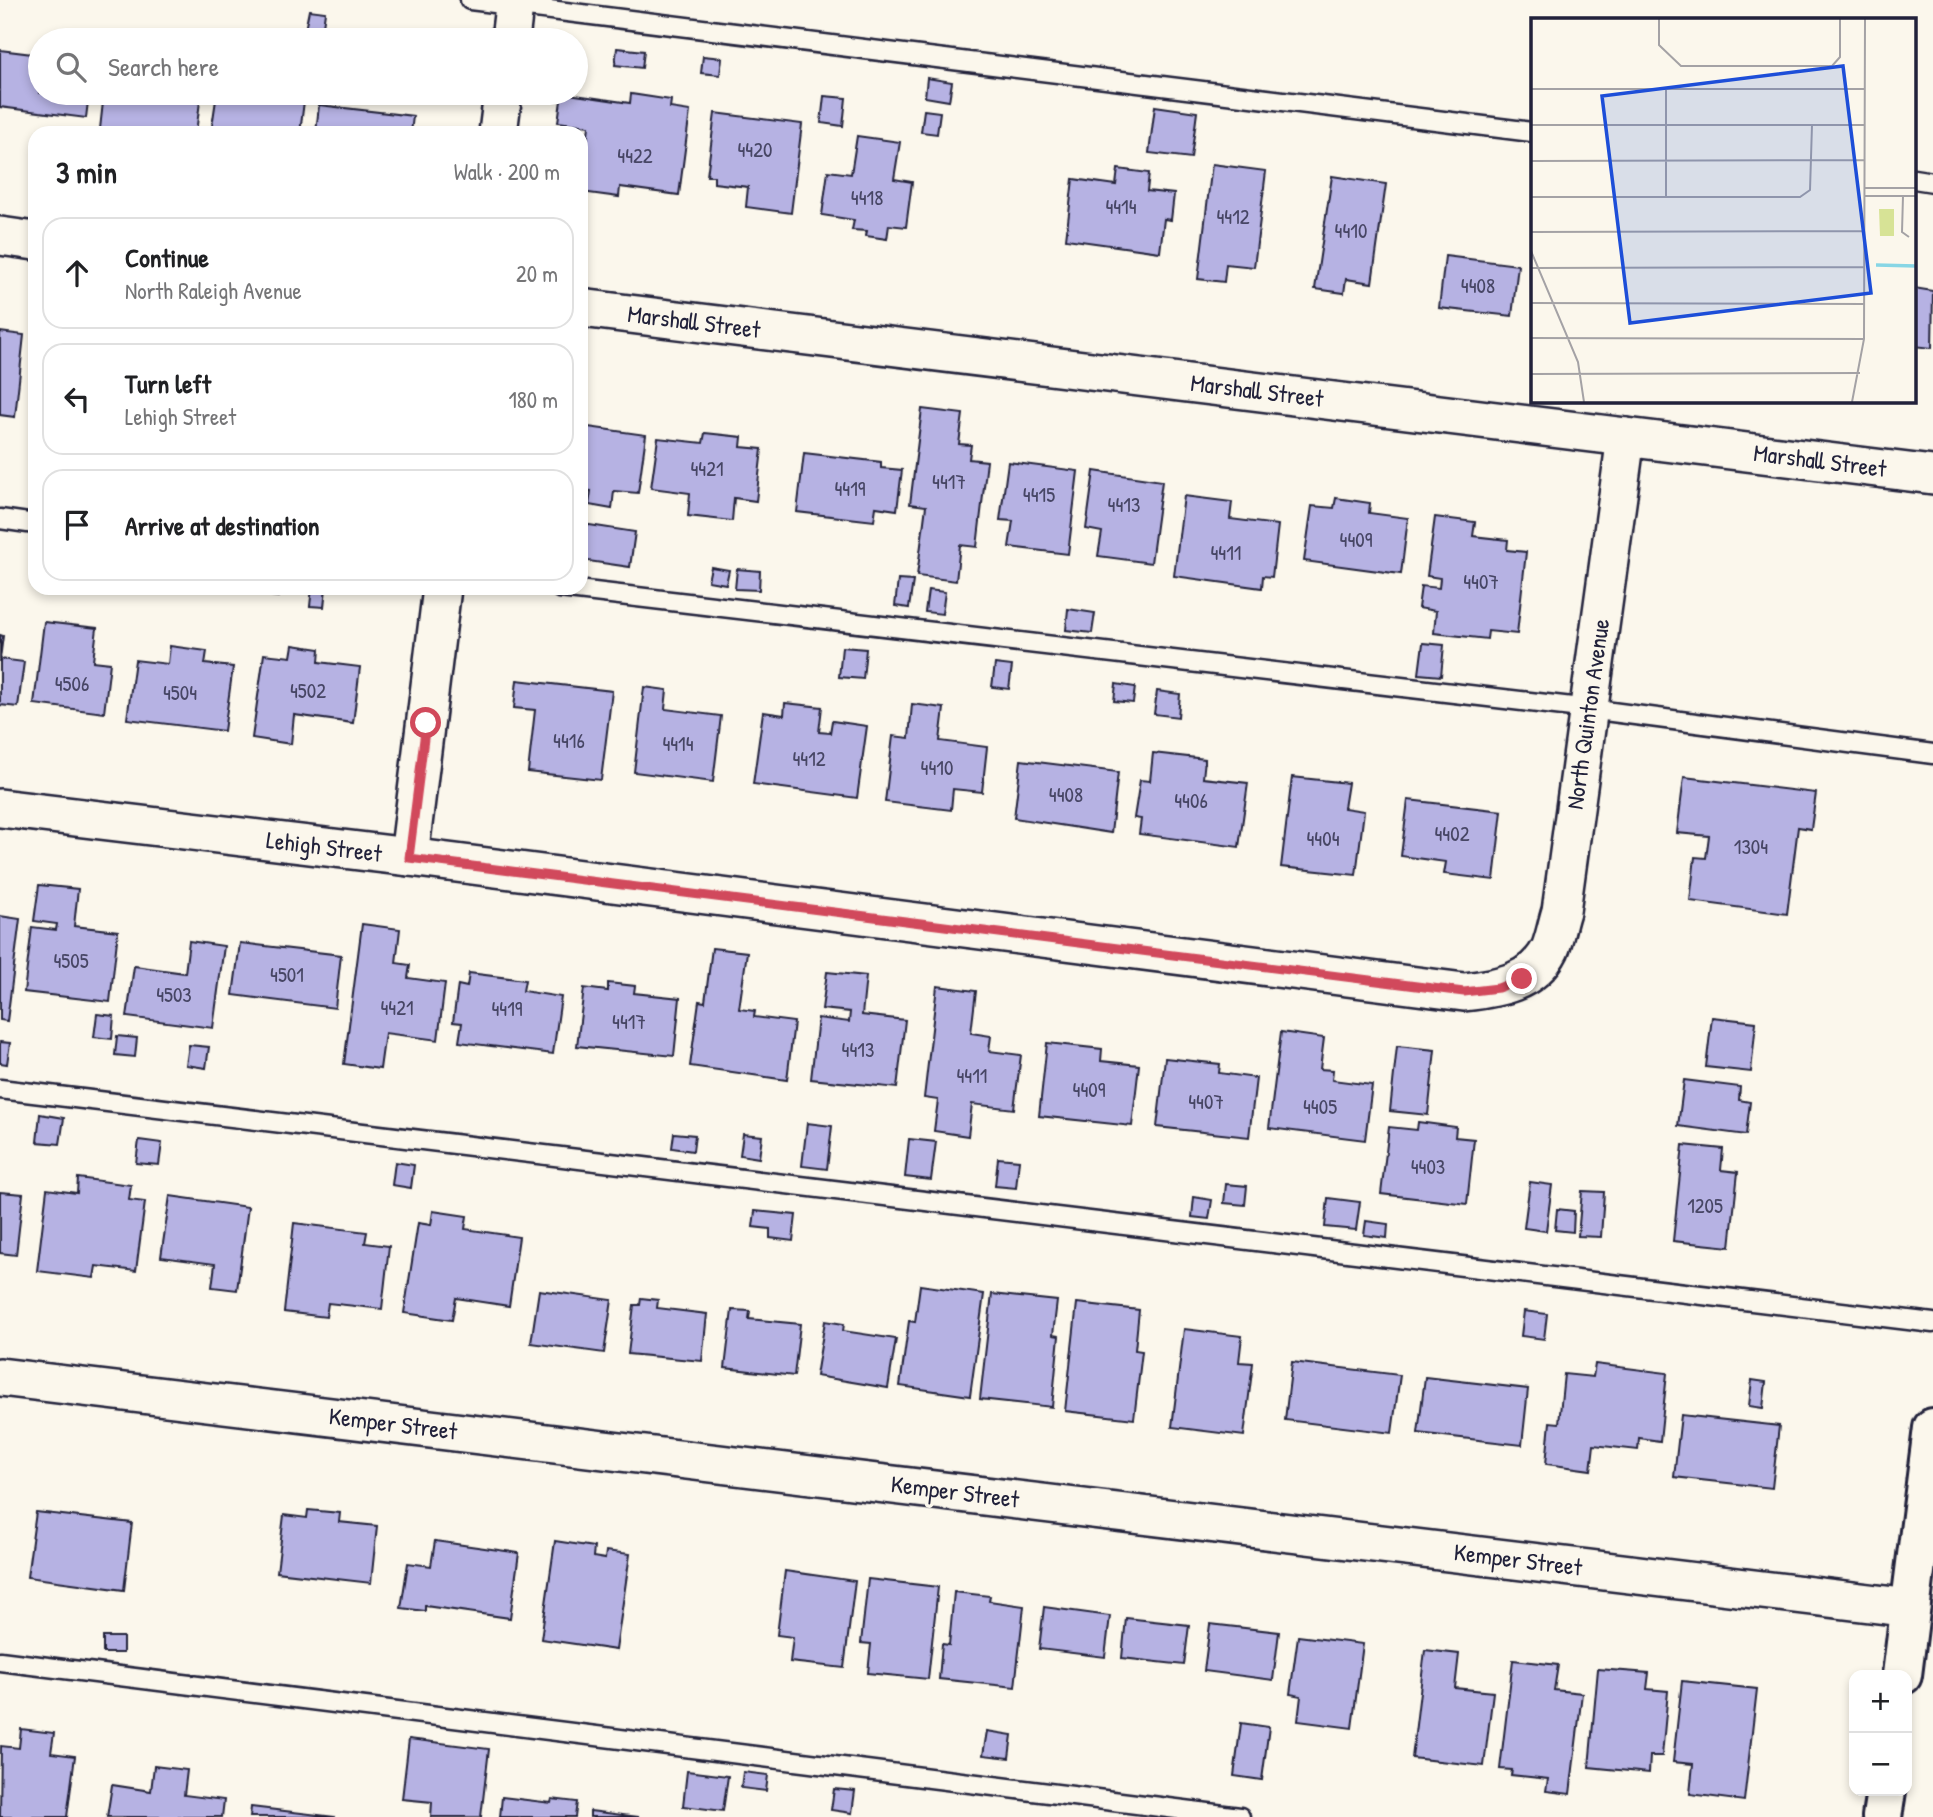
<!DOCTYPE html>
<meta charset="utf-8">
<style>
body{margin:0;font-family:"Patrick Hand",sans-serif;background:#f2f2f2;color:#202124}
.controls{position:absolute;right:21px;bottom:21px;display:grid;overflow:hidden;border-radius:14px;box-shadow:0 4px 10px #0003}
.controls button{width:63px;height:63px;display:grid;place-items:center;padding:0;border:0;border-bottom:2px solid #e0e0e0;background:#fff;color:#202124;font:35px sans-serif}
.stop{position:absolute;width:21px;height:21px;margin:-16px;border:5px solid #d1495b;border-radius:50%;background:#fff}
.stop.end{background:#d1495b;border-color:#fff;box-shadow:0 2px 7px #0008}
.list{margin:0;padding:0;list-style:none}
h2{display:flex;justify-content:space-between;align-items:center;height:91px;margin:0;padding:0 28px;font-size:30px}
h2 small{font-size:23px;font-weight:400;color:#757577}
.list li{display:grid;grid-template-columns:46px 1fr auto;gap:21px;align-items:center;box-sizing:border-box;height:112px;margin:0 14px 14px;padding:0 14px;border:2px solid #e0e0e0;border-radius:21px}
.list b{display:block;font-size:26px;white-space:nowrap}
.list p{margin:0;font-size:23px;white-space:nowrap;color:#757577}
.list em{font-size:23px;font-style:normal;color:#757577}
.icon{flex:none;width:38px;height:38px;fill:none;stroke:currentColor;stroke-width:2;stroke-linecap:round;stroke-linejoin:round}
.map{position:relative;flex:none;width:1933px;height:1817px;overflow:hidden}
.search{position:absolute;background:#fff;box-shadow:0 4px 10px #0003;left:28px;top:28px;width:560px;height:77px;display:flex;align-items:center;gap:18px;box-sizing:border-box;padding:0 24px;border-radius:38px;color:#757577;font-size:26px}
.panel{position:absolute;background:#fff;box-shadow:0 4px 10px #0003;left:28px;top:126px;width:560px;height:469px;border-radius:21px}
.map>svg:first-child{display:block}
.building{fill:#b6b2e3;stroke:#22223b;stroke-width:2}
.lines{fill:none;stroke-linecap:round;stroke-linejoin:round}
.service-casing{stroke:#22223b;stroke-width:23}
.minor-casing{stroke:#22223b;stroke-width:42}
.secondary-casing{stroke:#22223b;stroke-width:44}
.service{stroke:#fbf7ec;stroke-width:18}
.minor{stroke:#fbf7ec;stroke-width:37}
.secondary{stroke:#fbf7ec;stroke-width:38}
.route{stroke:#d1495b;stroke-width:9}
.labels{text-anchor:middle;stroke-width:7;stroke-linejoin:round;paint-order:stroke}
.number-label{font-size:21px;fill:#474665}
.street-label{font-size:24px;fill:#22223b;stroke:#fbf7ec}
.inset-river{fill:none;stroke:#87d6e5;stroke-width:3.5}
.inset-road{fill:none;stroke:#a4a2a5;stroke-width:2}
.view{fill:#1d4ed8;fill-opacity:0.15;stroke:#1d4ed8;stroke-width:3.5}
.inset-edge{fill:none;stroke:#22223b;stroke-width:3.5}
</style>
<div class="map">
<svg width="1933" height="1817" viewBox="0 0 1933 1817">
<rect width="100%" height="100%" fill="#fbf7ec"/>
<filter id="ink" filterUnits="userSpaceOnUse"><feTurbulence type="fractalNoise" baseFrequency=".0143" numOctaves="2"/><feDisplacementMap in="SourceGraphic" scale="14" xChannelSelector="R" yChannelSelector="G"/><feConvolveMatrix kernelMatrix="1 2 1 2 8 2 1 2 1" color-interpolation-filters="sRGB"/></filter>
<g filter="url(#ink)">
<!-- building -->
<g class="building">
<polygon points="309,10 325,12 321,40 303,40"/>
<polygon points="617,48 644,51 642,68 615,65"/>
<polygon points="0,50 40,55 40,93 89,93 86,118 0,107"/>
<polygon points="703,56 722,58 720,75 701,73"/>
<polygon points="927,78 952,82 949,101 925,97"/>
<polygon points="104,93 201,93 196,133 134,133 100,129"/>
<polygon points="217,93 305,93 300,133 211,133"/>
<polygon points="562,93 630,103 631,94 671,100 670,108 690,111 679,195 620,187 619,197 581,192 589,126 558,122"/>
<polygon points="824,96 846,98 843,126 821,123"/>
<polygon points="319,105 413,116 411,133 316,133"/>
<polygon points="1155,106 1197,112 1191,158 1149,153"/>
<polygon points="924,110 940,112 937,134 921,132"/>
<polygon points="715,113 802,124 791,213 746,207 748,187 714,183 714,176 707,176"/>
<polygon points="857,136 900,142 894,179 912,182 906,227 889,225 887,239 866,236 867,231 852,230 854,220 822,215 828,171 851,174"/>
<polygon points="1212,164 1266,171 1254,267 1226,264 1224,282 1198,279"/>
<polygon points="1118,169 1149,173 1147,191 1174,194 1171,220 1164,219 1160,252 1066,239 1073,179 1116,185"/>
<polygon points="1332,176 1386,184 1372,283 1346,279 1344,293 1315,289"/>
<polygon points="1445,256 1518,265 1512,316 1439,308"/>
<polygon points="1914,288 1933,291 1932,348 1914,346"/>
<polygon points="0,332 24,335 15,417 0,415"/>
<polygon points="922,409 963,414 959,444 971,445 969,459 987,461 977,547 960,545 956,581 917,576 926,506 910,504"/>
<polygon points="581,426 646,435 638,493 614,491 612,509 589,505 591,491 581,490"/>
<polygon points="705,433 742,437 741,447 762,449 756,501 734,498 732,521 688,516 690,493 651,488 658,438 703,443"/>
<polygon points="804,453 881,462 881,468 902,470 897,510 876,507 874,521 797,512"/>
<polygon points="1008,462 1078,471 1068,554 1009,547 1013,521 1000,520"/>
<polygon points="1094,471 1162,481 1151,563 1098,556 1102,532 1086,529"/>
<polygon points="1184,496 1232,502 1230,519 1278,525 1272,577 1263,576 1262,588 1174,576"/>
<polygon points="1336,498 1370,503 1369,513 1408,518 1401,574 1304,561 1312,506 1334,508"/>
<polygon points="1435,517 1475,522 1473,536 1508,540 1507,550 1526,552 1517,634 1488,631 1487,639 1434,633 1436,611 1418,608 1421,586 1439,588 1440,578 1427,576"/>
<polygon points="583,524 635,532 630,567 581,560"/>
<polygon points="711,567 729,570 726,584 708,581"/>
<polygon points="737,569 760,571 759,590 735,589"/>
<polygon points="898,580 913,581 909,608 895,606"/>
<polygon points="255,588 279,588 278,597 254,594"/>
<polygon points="312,588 326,588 324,607 310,606"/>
<polygon points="928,590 945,592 942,614 925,612"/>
<polygon points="1068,609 1095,613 1092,633 1066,630"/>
<polygon points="44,622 97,628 93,661 110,663 104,713 34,704"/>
<polygon points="0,635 3,636 0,659 24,662 18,707 0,705"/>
<polygon points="1423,643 1444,645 1441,676 1419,674"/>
<polygon points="293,645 320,649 319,662 360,667 353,723 294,715 291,744 252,738 264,654 291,657"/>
<polygon points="170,646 207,651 205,664 233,667 224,731 127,719 135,660 168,664"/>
<polygon points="842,647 866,649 863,679 839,677"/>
<polygon points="995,664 1012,666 1009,689 992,687"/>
<polygon points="517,680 612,691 601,780 528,772 535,710 514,708"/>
<polygon points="1116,684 1135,687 1133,703 1114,701"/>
<polygon points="644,687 667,690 665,709 721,716 713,782 634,772"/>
<polygon points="1157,691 1180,694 1178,717 1154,714"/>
<polygon points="785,703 822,707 819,732 830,733 832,721 867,726 857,798 753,784 763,712 784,715"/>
<polygon points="912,704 944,708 940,741 987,747 982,792 953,789 951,810 885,802 893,736 909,738"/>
<polygon points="1153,753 1205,759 1203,778 1248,783 1239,847 1139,834 1141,819 1134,818 1140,780 1150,781"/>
<polygon points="1021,760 1118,772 1111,833 1014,818"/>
<polygon points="1292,777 1348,783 1344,808 1364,811 1356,875 1281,867"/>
<polygon points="1684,777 1816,793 1811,829 1798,827 1787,914 1690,901 1695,857 1706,858 1709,836 1677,833"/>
<polygon points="1408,800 1502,811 1494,880 1444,874 1446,862 1401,856"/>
<polygon points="39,885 78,889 74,926 118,931 110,1002 24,992 32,927 56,930 57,924 34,921"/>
<polygon points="0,916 20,919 7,1021 0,1020"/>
<polygon points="362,924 400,929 396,963 410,965 408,978 445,983 438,1040 385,1033 380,1069 344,1064"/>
<polygon points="189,941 224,946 213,1028 127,1017 134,966 185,973"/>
<polygon points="240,943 341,955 335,1008 233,995"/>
<polygon points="712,948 747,952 739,1009 755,1011 754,1017 794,1022 787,1080 690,1066 699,1001 705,1002"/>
<polygon points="827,972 866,976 862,1015 905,1020 897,1088 811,1079 818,1018 849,1022 850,1012 822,1009"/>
<polygon points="469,973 525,980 523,991 561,997 553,1054 459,1042 462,1023 453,1022 458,985 467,987"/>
<polygon points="608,983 635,986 634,993 680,998 674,1056 577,1046 584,988 608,991"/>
<polygon points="937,986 976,991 971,1033 991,1036 989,1051 1021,1055 1014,1109 972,1104 968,1136 934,1131 938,1100 924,1098"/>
<polygon points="97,1014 114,1016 112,1039 94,1037"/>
<polygon points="1712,1017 1756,1022 1751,1072 1706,1067"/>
<polygon points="1281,1032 1324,1038 1320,1069 1333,1070 1332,1080 1372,1085 1365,1140 1269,1128"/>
<polygon points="117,1036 137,1038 135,1057 115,1055"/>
<polygon points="0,1042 10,1043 7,1064 0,1063"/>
<polygon points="1047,1043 1102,1049 1101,1061 1139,1065 1132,1126 1039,1116"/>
<polygon points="189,1045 209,1047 206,1068 186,1065"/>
<polygon points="1397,1046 1435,1050 1428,1115 1390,1111"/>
<polygon points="1165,1058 1220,1064 1219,1073 1256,1078 1249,1137 1157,1127"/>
<polygon points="1684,1080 1740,1087 1739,1100 1750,1102 1746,1135 1678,1126"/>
<polygon points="40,1114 64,1118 60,1144 37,1142"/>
<polygon points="1418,1122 1456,1127 1455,1137 1474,1139 1467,1204 1381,1194 1389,1127 1417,1130"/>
<polygon points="807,1123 832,1126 827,1169 802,1166"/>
<polygon points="674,1133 695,1135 693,1151 672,1148"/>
<polygon points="743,1134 762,1136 759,1158 740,1155"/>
<polygon points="909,1139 936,1142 931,1180 905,1177"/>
<polygon points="139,1140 162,1143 159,1165 136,1163"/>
<polygon points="1683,1145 1723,1149 1721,1170 1738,1172 1730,1247 1673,1241"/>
<polygon points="998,1158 1019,1160 1016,1188 995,1186"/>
<polygon points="395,1162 414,1165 411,1188 392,1185"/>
<polygon points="78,1178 131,1185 129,1200 145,1202 136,1271 96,1266 94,1278 37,1271 47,1189 77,1193"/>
<polygon points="1530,1182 1552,1185 1546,1231 1524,1228"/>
<polygon points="1226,1184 1247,1186 1245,1205 1224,1203"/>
<polygon points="1582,1191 1604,1192 1601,1237 1578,1236"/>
<polygon points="0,1192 23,1194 16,1255 0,1253"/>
<polygon points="170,1196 248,1207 237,1290 212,1287 215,1264 161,1257"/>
<polygon points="1194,1197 1212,1200 1209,1219 1192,1217"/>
<polygon points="1328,1198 1360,1202 1356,1230 1325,1227"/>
<polygon points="1557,1209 1574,1211 1573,1232 1555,1230"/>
<polygon points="433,1211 467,1216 465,1229 519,1237 509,1306 456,1298 452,1320 404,1313 418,1223 431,1225"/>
<polygon points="755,1211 796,1215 793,1241 770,1238 770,1229 753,1227"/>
<polygon points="1366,1221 1388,1224 1387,1238 1364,1235"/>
<polygon points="294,1223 367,1232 365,1243 389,1246 382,1309 328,1303 326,1317 284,1312"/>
<polygon points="920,1285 984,1294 970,1396 900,1386 909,1321 915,1322"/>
<polygon points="539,1290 612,1300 604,1353 531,1343"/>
<polygon points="992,1294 1057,1301 1053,1335 1059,1336 1052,1407 980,1399"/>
<polygon points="641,1298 658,1300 657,1308 707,1314 702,1361 628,1354 634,1305 640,1305"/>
<polygon points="1077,1303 1139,1310 1135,1350 1142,1351 1134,1419 1065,1411"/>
<polygon points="732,1310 750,1311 749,1319 800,1324 794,1376 725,1368"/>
<polygon points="1524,1311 1547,1314 1544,1339 1521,1336"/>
<polygon points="825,1321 844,1324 843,1331 896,1339 888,1388 816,1376"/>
<polygon points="1184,1329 1242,1336 1239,1362 1253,1363 1244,1436 1172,1427"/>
<polygon points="1292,1362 1400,1375 1392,1433 1285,1420"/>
<polygon points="1595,1364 1667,1373 1660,1441 1639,1438 1638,1450 1594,1445 1591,1470 1546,1464 1550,1422 1559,1423 1564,1374 1593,1377"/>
<polygon points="1425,1377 1528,1389 1522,1445 1418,1433"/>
<polygon points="1752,1380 1766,1382 1763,1408 1749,1406"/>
<polygon points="1681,1415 1779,1426 1772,1488 1674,1477"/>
<polygon points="308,1510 340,1513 339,1522 377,1526 371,1583 277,1572 284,1515 307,1518"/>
<polygon points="36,1512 132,1523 124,1590 27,1577"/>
<polygon points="435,1541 519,1553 510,1618 425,1606 425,1611 401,1608 408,1563 431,1566"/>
<polygon points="555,1541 594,1547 593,1557 605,1559 606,1551 630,1554 616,1650 541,1639"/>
<polygon points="785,1571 855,1581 844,1668 790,1662 793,1637 777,1635"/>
<polygon points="868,1579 938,1587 928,1679 868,1673 871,1644 861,1643"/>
<polygon points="954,1592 990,1596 989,1601 1024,1606 1015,1687 939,1679 942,1644 949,1645"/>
<polygon points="1044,1607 1110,1616 1105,1657 1039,1649"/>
<polygon points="1126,1618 1189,1625 1184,1665 1122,1658"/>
<polygon points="1210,1624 1279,1632 1273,1680 1204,1671"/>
<polygon points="1298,1636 1363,1644 1352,1728 1298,1721 1301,1696 1290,1694"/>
<rect x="103" y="1637" width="20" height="16"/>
<polygon points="1425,1650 1459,1654 1455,1688 1493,1692 1484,1766 1412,1758"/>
<polygon points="1513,1660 1558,1665 1554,1690 1582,1693 1570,1794 1546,1791 1548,1779 1511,1775 1512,1770 1500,1769"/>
<polygon points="1598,1669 1649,1673 1647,1689 1668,1691 1662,1756 1650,1756 1649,1773 1589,1767"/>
<polygon points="1682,1681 1757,1689 1744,1801 1690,1794 1693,1764 1673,1762"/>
<polygon points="1241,1723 1269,1727 1262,1780 1234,1776"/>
<polygon points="21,1729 54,1733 51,1753 75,1756 67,1817 0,1817 1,1746 19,1748"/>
<polygon points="987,1731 1012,1735 1009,1758 983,1755"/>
<polygon points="409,1739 489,1749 481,1817 431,1817 432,1802 402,1799"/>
<polygon points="154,1766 187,1770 184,1795 224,1800 222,1817 107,1817 112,1785 151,1791"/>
<polygon points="687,1771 728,1776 723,1811 683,1806"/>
<polygon points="743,1772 768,1775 766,1791 741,1788"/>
<polygon points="834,1789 855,1791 852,1813 831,1810"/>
<polygon points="502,1797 551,1803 552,1799 577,1802 575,1817 500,1817"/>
<polygon points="251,1807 335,1817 250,1817"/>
<polygon points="590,1811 639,1817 590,1817"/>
</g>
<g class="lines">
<defs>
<g id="service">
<polyline points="470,0 1532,132"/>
<polyline points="1914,179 1933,182"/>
<polyline points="0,519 35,524"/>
<polyline points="560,588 1589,709 1933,754"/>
<polyline points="0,1089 1933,1323"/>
<polyline points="0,1661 1240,1817"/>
</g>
<g id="minor">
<polyline points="510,40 514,6"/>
<polyline points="498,133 503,93"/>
<polyline points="0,236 35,241"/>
<polyline points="581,308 1933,475"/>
<path d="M0 808 409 857 1464 992C1498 988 1533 983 1550 949 1555 937 1557 923 1561 911L1626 437"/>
<polyline points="409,857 442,588"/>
<polyline points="0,1377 1911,1608"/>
</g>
<g id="secondary">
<polyline points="1902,1675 1933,1428"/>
<polyline points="1882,1817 1886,1791"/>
</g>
</defs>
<!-- service casing -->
<use href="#service" class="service-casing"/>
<!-- minor casing -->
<use href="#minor" class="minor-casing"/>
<!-- secondary casing -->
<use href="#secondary" class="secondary-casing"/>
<!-- service -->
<use href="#service" class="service"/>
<!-- minor -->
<use href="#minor" class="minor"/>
<!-- secondary -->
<use href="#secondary" class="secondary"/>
</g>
</g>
<g class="lines" filter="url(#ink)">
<!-- route -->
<polyline class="route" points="426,723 409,858 1464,992 1498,988 1522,979"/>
</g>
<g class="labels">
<!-- number labels -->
<g class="number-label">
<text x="755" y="157">4420</text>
<text x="635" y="163">4422</text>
<text x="867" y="205">4418</text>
<text x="1121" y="214">4414</text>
<text x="1233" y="224">4412</text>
<text x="1351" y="238">4410</text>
<text x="1478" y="293">4408</text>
<text x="707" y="476">4421</text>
<text x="949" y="489">4417</text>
<text x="850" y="496">4419</text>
<text x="1039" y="502">4415</text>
<text x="1124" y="512">4413</text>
<text x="1356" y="547">4409</text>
<text x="1226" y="560">4411</text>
<text x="1481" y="589">4407</text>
<text x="72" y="691">4506</text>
<text x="308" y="698">4502</text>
<text x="180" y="700">4504</text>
<text x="569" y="748">4416</text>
<text x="678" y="751">4414</text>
<text x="809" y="766">4412</text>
<text x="937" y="775">4410</text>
<text x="1066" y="802">4408</text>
<text x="1191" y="808">4406</text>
<text x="1452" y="841">4402</text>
<text x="1323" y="846">4404</text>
<text x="1751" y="854">1304</text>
<text x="71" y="968">4505</text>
<text x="287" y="982">4501</text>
<text x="174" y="1002">4503</text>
<text x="397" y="1015">4421</text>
<text x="507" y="1016">4419</text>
<text x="629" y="1029">4417</text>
<text x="858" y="1057">4413</text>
<text x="972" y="1083">4411</text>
<text x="1089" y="1097">4409</text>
<text x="1206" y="1109">4407</text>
<text x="1320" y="1114">4405</text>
<text x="1428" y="1174">4403</text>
<text x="1705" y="1213">1205</text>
</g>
<!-- street labels -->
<g class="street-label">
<text transform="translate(694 322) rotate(7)" y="8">Marshall Street</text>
<text transform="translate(1257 391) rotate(7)" y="8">Marshall Street</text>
<text transform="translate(1820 461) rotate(7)" y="8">Marshall Street</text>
<text transform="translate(1588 714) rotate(-82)" y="8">North Quinton Avenue</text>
<text transform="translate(324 847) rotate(7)" y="8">Lehigh Street</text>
<text transform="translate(393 1424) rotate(7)" y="8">Kemper Street</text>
<text transform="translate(955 1492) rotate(7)" y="8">Kemper Street</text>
<text transform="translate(1518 1560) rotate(7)" y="8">Kemper Street</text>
</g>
</g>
<!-- overview -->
<g transform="translate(1531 18)">
<rect width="385" height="385" fill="#fbf7ec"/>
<path d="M348 191H363V218H349Z" fill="#d7e396"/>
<path class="inset-river" d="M345 247 385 248"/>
<path class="inset-road" d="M128 1V27L150 48H301L309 39V1M0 71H334M0 107H334M0 143 334 142M334 170H385M334 178H385M372 178 371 214 378 219M0 179H269L279 172 281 107M135 179V71M0 214 334 213M0 233 47 344 53 384M0 250 334 249M0 285 334 286M0 320 333 321M0 356 329 355M321 384 333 321 334 1"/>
<path class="view" d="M312 48 340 275 99 305 71 78Z"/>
<rect width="385" height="385" class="inset-edge"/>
</g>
</svg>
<div class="controls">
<button>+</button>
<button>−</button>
</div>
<div class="stop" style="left:426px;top:723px"></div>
<div class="stop end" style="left:1522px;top:979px"></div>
<div class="search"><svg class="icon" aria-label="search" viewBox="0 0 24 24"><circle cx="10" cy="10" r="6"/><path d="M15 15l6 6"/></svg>Search here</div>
<section class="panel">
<h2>3 min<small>Walk · 200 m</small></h2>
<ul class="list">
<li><svg class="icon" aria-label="ahead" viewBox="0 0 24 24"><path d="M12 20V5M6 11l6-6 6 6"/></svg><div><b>Continue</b><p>North Raleigh Avenue</p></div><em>20 m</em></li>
<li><svg class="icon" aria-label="left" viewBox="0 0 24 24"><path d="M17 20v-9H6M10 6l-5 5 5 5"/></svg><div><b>Turn left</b><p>Lehigh Street</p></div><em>180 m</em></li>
<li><svg class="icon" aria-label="arrive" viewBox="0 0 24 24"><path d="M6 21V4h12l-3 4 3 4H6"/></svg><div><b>Arrive at destination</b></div></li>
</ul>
</section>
</div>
